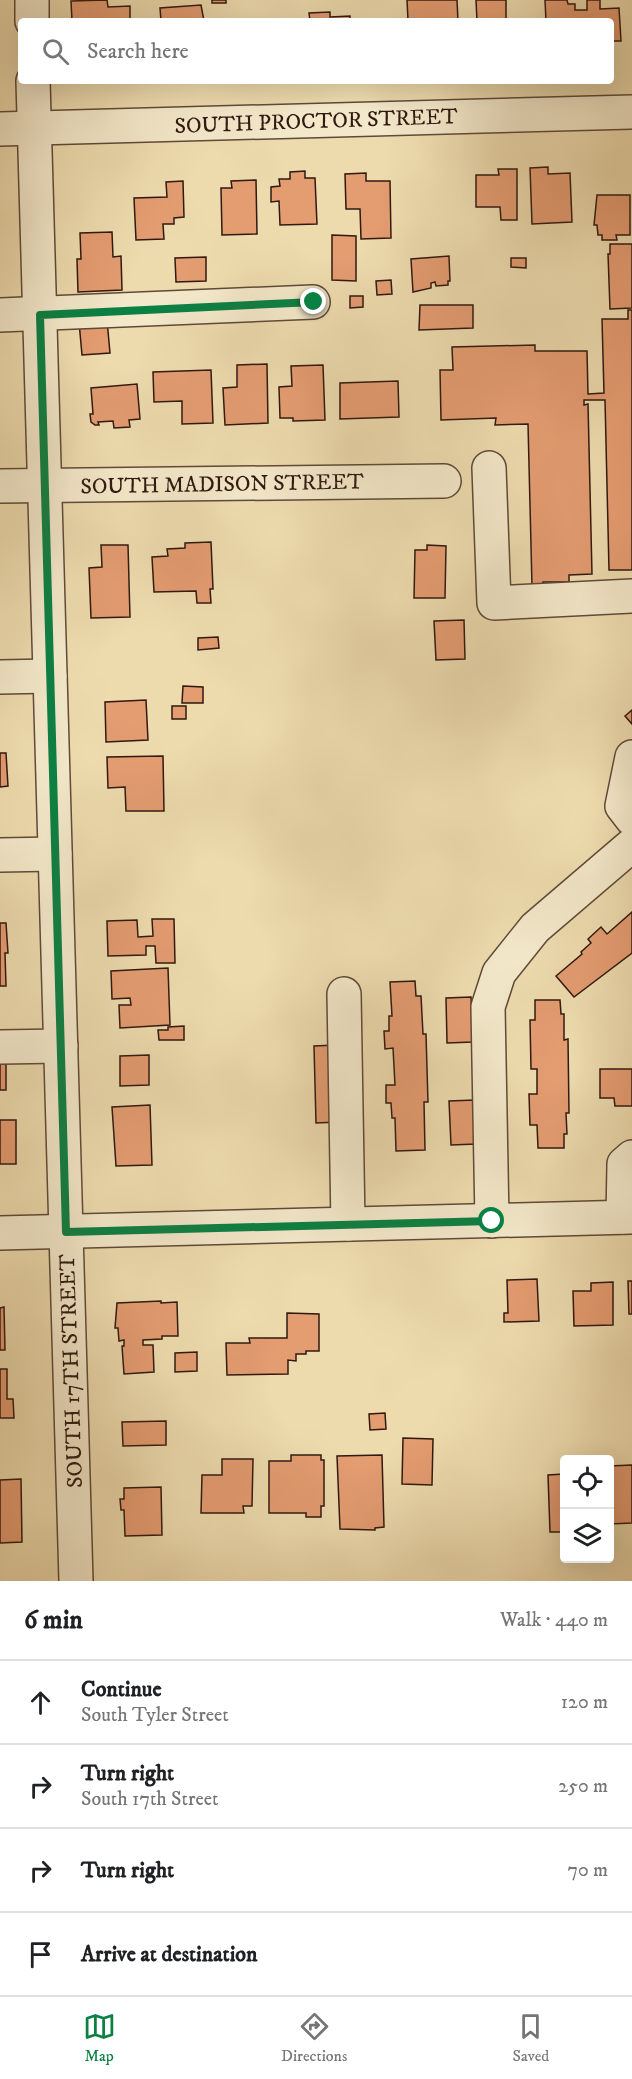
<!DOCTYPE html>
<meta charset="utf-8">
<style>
body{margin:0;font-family:"IM FELL DW Pica",serif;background:#f6f6f6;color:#202124}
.controls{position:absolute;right:18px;bottom:18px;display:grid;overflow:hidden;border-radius:6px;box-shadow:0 6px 24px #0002}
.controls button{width:54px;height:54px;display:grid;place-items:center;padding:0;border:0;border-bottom:2px solid #e0e0e0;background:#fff;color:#202124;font:30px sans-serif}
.stop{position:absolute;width:18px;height:18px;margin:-14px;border:4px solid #0b8043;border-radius:50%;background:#fff}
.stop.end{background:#0b8043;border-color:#fff;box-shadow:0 2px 6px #0008}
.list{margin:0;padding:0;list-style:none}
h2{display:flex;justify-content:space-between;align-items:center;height:78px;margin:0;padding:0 24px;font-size:26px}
h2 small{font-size:20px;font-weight:400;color:#757577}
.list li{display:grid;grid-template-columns:39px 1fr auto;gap:18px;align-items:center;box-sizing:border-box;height:84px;padding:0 24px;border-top:2px solid #e0e0e0}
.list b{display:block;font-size:22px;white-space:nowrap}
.list p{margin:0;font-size:20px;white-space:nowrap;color:#757577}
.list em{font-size:20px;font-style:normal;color:#757577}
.icon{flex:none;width:33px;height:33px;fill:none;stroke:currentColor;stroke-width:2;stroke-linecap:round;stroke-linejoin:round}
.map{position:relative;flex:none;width:632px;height:1581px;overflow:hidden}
.search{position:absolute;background:#fff;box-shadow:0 6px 24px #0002;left:18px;right:18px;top:18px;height:66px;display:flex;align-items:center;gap:15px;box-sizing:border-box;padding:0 21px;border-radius:6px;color:#757577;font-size:22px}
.sheet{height:414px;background:#fff}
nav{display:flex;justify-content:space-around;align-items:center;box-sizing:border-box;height:84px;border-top:2px solid #e0e0e0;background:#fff;font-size:16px;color:#757577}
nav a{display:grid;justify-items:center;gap:3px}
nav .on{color:#0b8043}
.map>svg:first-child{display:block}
.building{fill:#e49c71;stroke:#301910;stroke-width:1.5}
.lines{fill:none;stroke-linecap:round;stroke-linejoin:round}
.minor-casing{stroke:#5f4a38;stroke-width:36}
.minor{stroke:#f3e8ca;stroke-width:33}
.route{stroke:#0b8043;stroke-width:8}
.labels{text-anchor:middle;stroke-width:4.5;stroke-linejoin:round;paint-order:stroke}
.street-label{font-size:22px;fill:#301910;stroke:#f3e8ca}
</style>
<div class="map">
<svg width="632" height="1581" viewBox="0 0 632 1581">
<rect width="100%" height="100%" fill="#eddbae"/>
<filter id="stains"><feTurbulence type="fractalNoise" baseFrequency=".00333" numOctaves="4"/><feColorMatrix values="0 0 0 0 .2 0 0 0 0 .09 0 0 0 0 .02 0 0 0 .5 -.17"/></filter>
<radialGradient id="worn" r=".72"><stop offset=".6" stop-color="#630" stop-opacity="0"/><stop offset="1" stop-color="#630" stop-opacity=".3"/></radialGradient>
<!-- building -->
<g class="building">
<polygon points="107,0 108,7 130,6 130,21 72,21 71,1"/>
<rect x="212" y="0" width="14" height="3"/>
<polygon points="407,0 457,0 458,21 409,21 408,20"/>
<polygon points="476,0 506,0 506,21 477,21"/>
<polygon points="545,0 567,0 568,4 575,4 575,10 587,10 587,0 600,0 600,9 619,8 621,41 611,41 611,21 546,21"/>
<polygon points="201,5 204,21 161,21 160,8"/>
<polygon points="330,12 330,17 350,16 350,21 310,21 309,13"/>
<polygon points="548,167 548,174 570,173 572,222 532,224 530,168"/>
<polygon points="498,169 517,169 517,220 501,220 500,207 476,207 476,175 499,175"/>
<polygon points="305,171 305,178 315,178 317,224 280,225 279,201 271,202 271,187 280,186 279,179 290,179 290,172"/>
<polygon points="366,173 366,181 390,181 391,238 361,239 360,209 346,209 345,174"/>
<polygon points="256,180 257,234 222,235 221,188 232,188 231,181"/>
<polygon points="183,181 184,217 174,218 174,224 163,224 164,239 136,240 134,198 167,197 166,182"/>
<polygon points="597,195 630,195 630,235 616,235 617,240 602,240 602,235 598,235 597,225 594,225"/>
<polygon points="112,232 113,257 121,256 122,290 78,292 77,259 81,259 80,233"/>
<polygon points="332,235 356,236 356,281 332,280"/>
<polygon points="610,244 632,244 632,308 610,309 608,254 610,254"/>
<polygon points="449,256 450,281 448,281 448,285 436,286 435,282 431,283 431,288 413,292 411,259"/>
<polygon points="206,257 206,281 176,282 175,258"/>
<polygon points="511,258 526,258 526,268 511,267"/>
<polygon points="391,280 392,294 377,295 376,281"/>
<polygon points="350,296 363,296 363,307 350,308"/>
<polygon points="420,305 473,305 473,328 419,330"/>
<polygon points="628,310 632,310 632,570 609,570 605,400 584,400 584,405 588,404 592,574 569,575 569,582 543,582 543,586 532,586 528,424 495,425 496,418 441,420 440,370 453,370 452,347 535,345 535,351 587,351 588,394 604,393 602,319 628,319"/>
<polygon points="107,320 110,353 82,355 79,322"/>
<polygon points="267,364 268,423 225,425 223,388 237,387 237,365"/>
<polygon points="323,365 325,420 293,421 293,418 280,418 279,387 292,386 291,366"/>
<polygon points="211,370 213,423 182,424 182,401 154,402 153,372"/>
<polygon points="398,381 399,417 340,419 340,383"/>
<polygon points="137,384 140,419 129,420 130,427 114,428 113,421 98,422 99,425 95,425 91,422 90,414 93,414 91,388"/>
<polygon points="211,542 213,589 210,589 211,603 197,603 196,591 154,592 152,557 168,556 167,549 185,548 185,543"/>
<polygon points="101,545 128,545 130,617 91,618 89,568 102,567"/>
<polygon points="427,545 446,546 445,598 414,598 415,550 427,550"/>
<polygon points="464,620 465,659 436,660 434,621"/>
<polygon points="218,637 219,648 198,650 198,638"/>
<polygon points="183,686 203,687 203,703 182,703"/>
<polygon points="146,700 148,740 106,742 105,702"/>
<rect x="172" y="706" width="14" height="13"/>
<polygon points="632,710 632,724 625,716"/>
<polygon points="0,753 6,753 8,786 0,787"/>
<polygon points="163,756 164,811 126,811 125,787 108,788 107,757"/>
<polygon points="632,912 632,953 574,997 556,976 582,954 581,952 591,943 588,939 601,927 607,934"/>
<polygon points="152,919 174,919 175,963 156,963 155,946 146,946 146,955 108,956 107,921 137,920 138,937 153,936"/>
<polygon points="0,923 6,923 8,953 5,953 6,986 0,986"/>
<polygon points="168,968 170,1025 120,1028 119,1005 131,1005 130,998 112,999 111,971"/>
<polygon points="415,981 416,996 421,996 423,1034 426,1034 428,1102 424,1102 425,1150 396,1151 395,1118 392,1118 391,1103 386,1103 386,1085 395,1085 393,1048 385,1049 384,1031 389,1031 389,1016 392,1016 390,982"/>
<polygon points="471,997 473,1042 447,1043 446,998"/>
<polygon points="535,1000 560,1000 561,1014 564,1014 564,1040 568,1039 569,1113 566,1113 567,1134 564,1134 564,1148 538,1148 537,1125 530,1125 529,1094 537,1094 537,1069 531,1069 530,1020 535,1020"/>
<polygon points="184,1026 184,1040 159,1040 158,1030 168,1030 168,1027"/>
<polygon points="336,1045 338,1122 316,1123 314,1046"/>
<rect x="0" y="1055" width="6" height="35"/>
<polygon points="149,1055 149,1085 120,1086 120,1056"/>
<polygon points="600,1069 632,1069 632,1106 615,1106 614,1098 600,1098"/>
<polygon points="475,1100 476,1144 451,1145 449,1101"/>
<polygon points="150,1105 152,1165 116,1166 112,1107"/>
<rect x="0" y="1120" width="16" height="44"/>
<polygon points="537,1279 539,1321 504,1322 504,1313 508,1313 507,1280"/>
<polygon points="628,1281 632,1281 632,1314 629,1314"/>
<polygon points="613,1282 613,1325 574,1326 573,1291 591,1291 591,1283"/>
<polygon points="161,1301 161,1303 177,1302 178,1336 162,1336 162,1339 143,1340 143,1345 153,1345 154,1372 124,1374 122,1346 124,1346 124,1340 119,1341 118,1328 115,1328 117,1303"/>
<polygon points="4,1307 5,1350 0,1350 0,1308"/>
<polygon points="287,1313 319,1314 319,1351 306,1351 306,1354 296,1354 296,1361 288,1360 288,1374 227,1375 226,1343 250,1343 249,1338 287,1338"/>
<polygon points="197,1352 197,1371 175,1372 175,1353"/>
<polygon points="0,1369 7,1369 7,1399 13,1399 14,1418 0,1418"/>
<polygon points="385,1413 386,1429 370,1430 369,1414"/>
<polygon points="166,1421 166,1445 123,1446 122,1422"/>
<polygon points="403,1438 433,1439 432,1485 402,1484"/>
<polygon points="291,1455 321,1455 321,1460 324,1460 324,1506 321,1506 321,1517 306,1517 306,1513 269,1513 269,1461 291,1461"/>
<polygon points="382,1455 384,1527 375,1528 375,1530 340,1529 337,1456"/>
<polygon points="222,1459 253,1459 252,1506 243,1506 244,1513 201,1513 202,1475 222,1475"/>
<polygon points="632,1465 632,1523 610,1524 610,1466"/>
<polygon points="564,1474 564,1532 550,1532 548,1475"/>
<polygon points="21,1479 22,1542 0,1543 0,1480"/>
<polygon points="161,1487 162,1535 125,1536 124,1510 121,1510 120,1499 124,1499 124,1488"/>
</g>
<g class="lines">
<defs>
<g id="minor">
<polyline points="32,0 32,21"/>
<polyline points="33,81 76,1581"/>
<polyline points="0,129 632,112"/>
<polyline points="0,315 313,302"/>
<polyline points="489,468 494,603 632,596"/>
<polyline points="0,486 444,481"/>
<polyline points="0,677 50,676"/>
<polyline points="632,757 622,806 632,819"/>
<polyline points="0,855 55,854"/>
<polyline points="344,994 348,1224"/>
<polyline points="0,1047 61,1046"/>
<polyline points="623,1217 624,1164 632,1157"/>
<polyline points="492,1221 488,1007 499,973 535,928 632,845"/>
<polyline points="0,1233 632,1217"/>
</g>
</defs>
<!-- minor casing -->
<use href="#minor" class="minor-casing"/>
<!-- minor -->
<use href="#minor" class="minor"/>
</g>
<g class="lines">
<!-- route -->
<polyline class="route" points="314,302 40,315 66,1232 492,1221"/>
</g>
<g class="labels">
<!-- street labels -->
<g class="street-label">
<text transform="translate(316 120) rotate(-2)" y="8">SOUTH PROCTOR STREET</text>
<text transform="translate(222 483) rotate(-1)" y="8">SOUTH MADISON STREET</text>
<text transform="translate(70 1371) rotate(-92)" y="8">SOUTH 17TH STREET</text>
</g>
</g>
<rect width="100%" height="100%" filter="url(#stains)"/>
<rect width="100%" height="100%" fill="url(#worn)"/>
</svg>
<div class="controls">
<button><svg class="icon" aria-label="locate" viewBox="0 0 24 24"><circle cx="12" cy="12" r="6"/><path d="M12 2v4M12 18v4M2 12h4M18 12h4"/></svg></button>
<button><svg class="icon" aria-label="layers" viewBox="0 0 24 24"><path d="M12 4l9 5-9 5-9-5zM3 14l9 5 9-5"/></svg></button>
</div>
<div class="stop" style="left:492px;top:1221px"></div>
<div class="stop end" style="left:314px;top:302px"></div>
<div class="search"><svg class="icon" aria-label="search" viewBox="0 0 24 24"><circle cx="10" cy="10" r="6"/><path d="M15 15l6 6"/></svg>Search here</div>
</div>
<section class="sheet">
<h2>6 min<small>Walk · 440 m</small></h2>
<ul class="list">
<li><svg class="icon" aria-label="ahead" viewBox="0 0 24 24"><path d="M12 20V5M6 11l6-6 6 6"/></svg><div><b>Continue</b><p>South Tyler Street</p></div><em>120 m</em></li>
<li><svg class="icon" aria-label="right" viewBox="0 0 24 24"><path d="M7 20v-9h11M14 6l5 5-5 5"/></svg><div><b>Turn right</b><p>South 17th Street</p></div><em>250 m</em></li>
<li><svg class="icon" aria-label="right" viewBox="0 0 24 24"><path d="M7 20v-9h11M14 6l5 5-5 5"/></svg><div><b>Turn right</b></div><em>70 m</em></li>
<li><svg class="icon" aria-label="arrive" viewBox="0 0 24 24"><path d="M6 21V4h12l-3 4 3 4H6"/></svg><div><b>Arrive at destination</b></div></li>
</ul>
</section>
<nav>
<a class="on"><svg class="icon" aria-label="map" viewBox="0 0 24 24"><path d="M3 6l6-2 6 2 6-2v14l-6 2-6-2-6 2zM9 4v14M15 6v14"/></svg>Map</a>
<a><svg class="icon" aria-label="directions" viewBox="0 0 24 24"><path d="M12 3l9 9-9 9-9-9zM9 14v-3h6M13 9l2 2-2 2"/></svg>Directions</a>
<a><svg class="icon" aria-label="saved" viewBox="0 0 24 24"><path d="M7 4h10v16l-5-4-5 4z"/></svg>Saved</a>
</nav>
